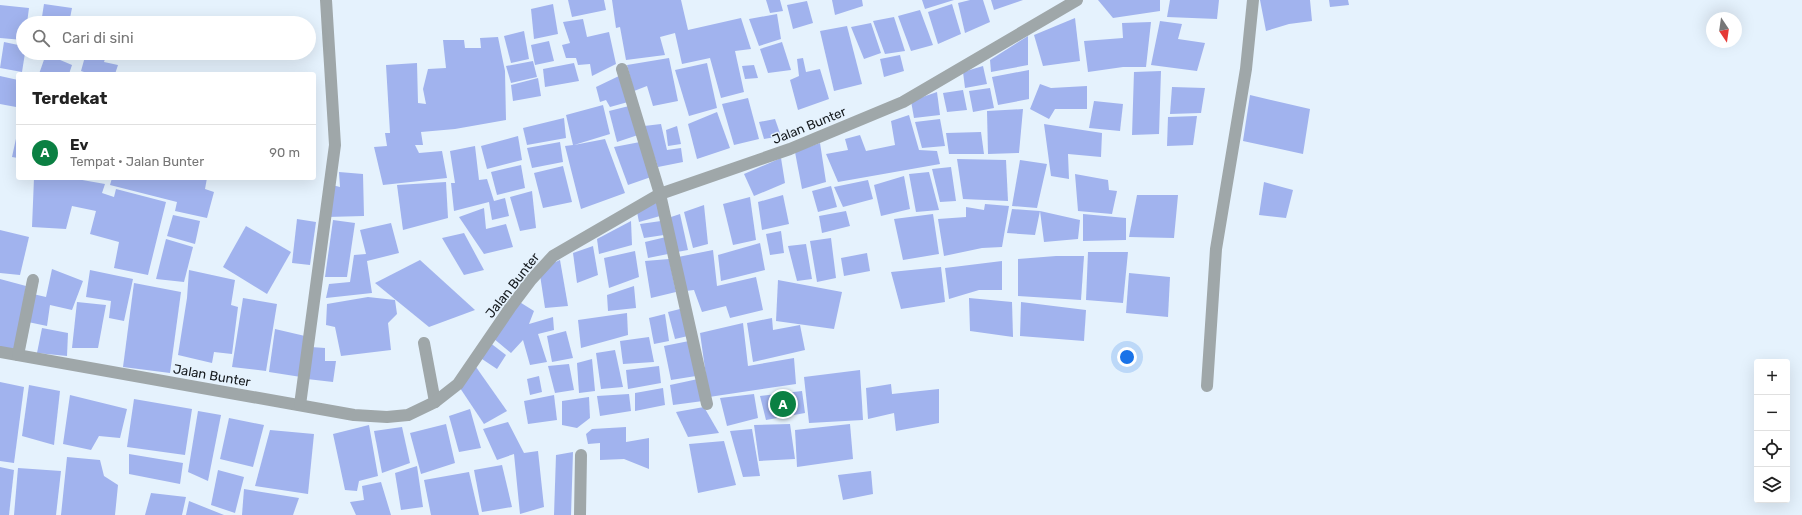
<!DOCTYPE html>
<html lang="id">
<meta charset="utf-8">
<style>
body{margin:0;font-family:Rubik,sans-serif;background:#f6f6f6;color:#222}
.controls{position:absolute;right:12px;bottom:12px;display:grid;overflow:hidden;border-radius:4px;box-shadow:0 4px 16px #0002}
.controls button{width:36px;height:36px;display:grid;place-items:center;padding:0;border:0;border-bottom:1px solid #e0e0e0;background:#fff;color:#222;font:20px sans-serif}
.compass{position:absolute;left:1706px;top:12px;width:36px;height:36px;border-radius:50%;background:#fff;box-shadow:0 4px 16px #0002;rotate:167deg}
.you{position:absolute;left:1127px;top:357px;width:14px;height:14px;margin:-10px;border:3px solid #fff;border-radius:50%;background:#1a73e8;box-shadow:0 0 0 6px #1a73e833}
.badge{display:grid;place-items:center;width:26px;height:26px;border-radius:50%;background:#0b8043;color:#fff;font-size:13px;font-weight:700}
.pin{position:absolute;translate:-50% -50%;border:2px solid #fff;box-shadow:0 1px 4px #0006}
.list{margin:0;padding:0;list-style:none}
h2{display:flex;justify-content:space-between;align-items:center;height:52px;margin:0;padding:0 16px;font-size:17px}
h2 small{font-size:13px;font-weight:400;color:#767676}
.list li{display:grid;grid-template-columns:26px 1fr auto;gap:12px;align-items:center;box-sizing:border-box;height:56px;padding:0 16px;border-top:1px solid #e0e0e0}
.list b{display:block;font-size:15px;white-space:nowrap}
.list p{margin:0;font-size:13px;white-space:nowrap;color:#767676}
.list em{font-size:13px;font-style:normal;color:#767676}
.icon{flex:none;width:22px;height:22px;fill:none;stroke:currentColor;stroke-width:2;stroke-linecap:round;stroke-linejoin:round}
.map{position:relative;flex:none;width:1802px;height:515px;overflow:hidden}
.search{position:absolute;background:#fff;box-shadow:0 4px 16px #0002;left:16px;top:16px;width:300px;height:44px;display:flex;align-items:center;gap:10px;box-sizing:border-box;padding:0 14px;border-radius:22px;color:#767676;font-size:15px}
.panel{position:absolute;background:#fff;box-shadow:0 4px 16px #0002;left:16px;top:72px;width:300px;height:108px;border-radius:4px}
.map>svg:first-child{display:block}
.building{fill:#a1b3ee}
.lines{fill:none;stroke-linecap:round;stroke-linejoin:round}
.minor{stroke:#9fa7a9;stroke-width:12}
.labels{text-anchor:middle;stroke-width:3;stroke-linejoin:round;paint-order:stroke}
.street-label{font-size:13px;fill:#14191d;stroke:#e5f2fd}
</style>
<div class="map">
<svg width="1802" height="515" viewBox="0 0 1802 515">
<rect width="100%" height="100%" fill="#e5f2fd"/>
<!-- building -->
<g class="building">
<polygon points="568,0 604,0 606,10 572,17"/>
<polygon points="612,0 681,0 688,30 741,18 751,49 735,51 744,92 721,98 710,58 682,64 675,33 660,37 665,55 626,60 620,27 616,28"/>
<polygon points="766,0 780,0 783,11 770,13"/>
<polygon points="832,0 862,0 863,6 835,15"/>
<polygon points="922,0 954,0 925,9"/>
<polygon points="970,0 983,0 990,22 965,33 958,3"/>
<polygon points="991,0 1023,0 994,10"/>
<polygon points="1098,0 1160,0 1160,11 1113,18"/>
<polygon points="1170,0 1219,0 1217,19 1167,17"/>
<polygon points="1260,0 1310,0 1312,21 1289,24 1266,31"/>
<polygon points="1329,0 1348,0 1349,5 1330,7"/>
<polygon points="807,1 813,23 793,29 787,5"/>
<polygon points="44,4 72,8 69,23 41,23"/>
<polygon points="553,4 558,34 534,39 531,9"/>
<polygon points="952,4 961,34 938,44 928,12"/>
<polygon points="0,5 29,8 27,23 23,23 23,40 0,38"/>
<polygon points="920,10 933,45 911,51 898,16"/>
<polygon points="777,14 781,39 759,46 749,19"/>
<polygon points="894,17 905,51 885,54 873,21"/>
<polygon points="1075,18 1080,61 1043,66 1034,35"/>
<polygon points="583,19 587,37 609,32 616,64 592,76 590,64 578,65 576,58 566,58 562,45 570,43 563,22"/>
<polygon points="1160,21 1182,24 1178,39 1205,43 1197,71 1151,65"/>
<polygon points="1151,22 1146,67 1123,67 1088,72 1084,41 1123,38 1122,23"/>
<polygon points="871,23 881,53 864,59 851,27"/>
<polygon points="847,26 862,84 834,91 820,31"/>
<polygon points="524,31 529,59 511,63 504,36"/>
<polygon points="1028,36 1028,65 991,72 990,60"/>
<polygon points="498,37 505,71 506,120 455,129 421,132 423,145 415,145 419,153 442,151 447,178 383,185 374,147 387,146 385,133 390,133 386,65 417,63 418,103 426,104 423,89 428,69 446,68 443,40 464,40 465,48 481,48 480,38"/>
<polygon points="549,41 554,61 535,65 531,45"/>
<polygon points="4,42 23,46 23,53 25,53 22,72 0,68"/>
<polygon points="782,42 791,70 768,73 760,49"/>
<polygon points="86,53 107,53 104,62 118,65 115,74 90,74 81,71"/>
<polygon points="46,54 72,65 69,74 39,74"/>
<polygon points="900,55 904,71 884,77 880,59"/>
<polygon points="669,58 678,101 653,106 647,86 634,91 627,65"/>
<polygon points="803,58 806,72 820,69 829,99 798,110 790,80 799,76 797,59"/>
<polygon points="533,61 537,77 511,83 506,66"/>
<polygon points="574,63 579,81 545,87 543,69"/>
<polygon points="707,63 717,108 689,116 675,70"/>
<polygon points="754,65 758,78 745,79 742,66"/>
<polygon points="983,66 987,84 965,88 963,72"/>
<polygon points="1029,70 1029,99 998,105 992,77"/>
<polygon points="1161,71 1159,134 1132,135 1134,72"/>
<polygon points="621,75 628,102 610,107 606,100 600,102 596,87"/>
<polygon points="0,76 18,80 16,107 0,104"/>
<polygon points="538,78 541,96 513,101 511,85"/>
<polygon points="1040,84 1051,88 1087,86 1087,109 1055,109 1049,119 1030,109"/>
<polygon points="1172,87 1205,88 1201,113 1170,114"/>
<polygon points="990,88 994,108 973,112 969,91"/>
<polygon points="963,90 967,110 947,112 943,93"/>
<polygon points="937,92 940,115 914,118 911,101"/>
<polygon points="1250,95 1310,109 1303,154 1243,141"/>
<polygon points="748,98 759,139 734,145 722,104"/>
<polygon points="1094,101 1123,104 1120,131 1089,128"/>
<polygon points="603,105 610,134 574,145 605,139 625,193 581,209 565,146 573,145 566,115"/>
<polygon points="629,106 638,135 617,142 609,111"/>
<polygon points="1023,109 1019,153 988,154 987,111"/>
<polygon points="717,112 730,148 697,159 688,124"/>
<polygon points="909,115 919,150 937,151 940,164 838,182 826,154 848,150 845,139 860,135 866,151 895,145 891,121"/>
<polygon points="1197,116 1193,145 1167,146 1168,117"/>
<polygon points="564,118 566,138 527,145 523,128"/>
<polygon points="775,119 781,136 764,139 759,122"/>
<polygon points="940,119 945,146 922,148 915,122"/>
<polygon points="661,124 667,150 681,148 683,162 658,167 644,126"/>
<polygon points="1044,124 1102,133 1101,157 1068,154 1069,179 1051,176"/>
<polygon points="677,126 681,144 668,146 666,130"/>
<polygon points="981,132 984,154 949,154 946,133"/>
<polygon points="17,134 18,134 18,158 12,157"/>
<polygon points="518,136 522,160 487,169 481,146"/>
<polygon points="560,142 563,162 532,168 527,148"/>
<polygon points="640,142 651,177 628,185 614,147"/>
<polygon points="820,143 826,182 802,189 795,152"/>
<polygon points="475,146 479,180 487,179 494,201 505,198 509,216 492,220 489,202 454,211 451,183 455,183 450,151"/>
<polygon points="781,158 785,183 754,196 744,174"/>
<polygon points="957,159 1006,160 1008,201 963,199"/>
<polygon points="1020,160 1047,164 1037,208 1012,206"/>
<polygon points="521,165 525,188 497,195 491,172"/>
<polygon points="563,166 572,202 543,208 534,173"/>
<polygon points="951,167 956,201 940,202 932,169"/>
<polygon points="339,172 363,174 364,216 327,217 332,185 340,187"/>
<polygon points="929,172 939,210 916,212 909,174"/>
<polygon points="1075,174 1108,180 1109,190 1117,191 1112,214 1078,211"/>
<polygon points="904,176 910,209 881,216 874,185"/>
<polygon points="34,178 71,178 105,184 102,193 114,197 116,189 166,202 148,275 114,268 119,242 90,234 96,211 72,206 66,229 32,227"/>
<polygon points="112,178 207,178 205,189 214,192 207,218 175,211 177,202 110,185"/>
<polygon points="868,180 873,199 843,207 834,187"/>
<polygon points="446,182 448,218 403,230 397,185"/>
<polygon points="1264,182 1293,190 1286,218 1259,215"/>
<polygon points="831,186 837,207 818,212 812,191"/>
<polygon points="532,191 536,228 520,231 510,197"/>
<polygon points="783,195 789,224 762,230 758,202"/>
<polygon points="1137,195 1178,195 1174,238 1129,237"/>
<polygon points="750,197 756,240 733,245 723,204"/>
<polygon points="657,202 660,216 639,222 637,212"/>
<polygon points="985,204 1009,206 1002,247 982,248 944,256 938,219 966,217 966,207 984,210"/>
<polygon points="704,205 708,244 693,248 684,212"/>
<polygon points="484,208 486,229 506,224 513,247 484,254 459,217"/>
<polygon points="1012,209 1040,211 1080,220 1078,239 1044,242 1040,211 1035,235 1007,233"/>
<polygon points="846,211 850,226 822,233 819,216"/>
<polygon points="680,214 688,250 677,252 668,218"/>
<polygon points="933,214 939,254 903,260 894,219"/>
<polygon points="1083,214 1126,218 1126,240 1083,241"/>
<polygon points="173,215 200,221 195,244 167,236"/>
<polygon points="297,219 316,222 310,265 292,263"/>
<polygon points="333,220 355,223 347,277 325,277"/>
<polygon points="631,221 632,245 599,254 597,239"/>
<polygon points="661,221 664,235 644,238 640,224"/>
<polygon points="391,223 399,253 367,261 372,293 326,298 329,284 350,282 354,255 366,254 360,230"/>
<polygon points="246,226 291,252 267,294 223,267"/>
<polygon points="0,230 29,237 20,275 0,273"/>
<polygon points="781,231 784,253 770,255 766,234"/>
<polygon points="464,233 484,270 464,275 442,238"/>
<polygon points="666,237 668,254 648,258 645,242"/>
<polygon points="831,238 836,278 817,282 810,241"/>
<polygon points="166,239 193,247 184,282 156,279"/>
<polygon points="760,243 765,270 721,281 718,255"/>
<polygon points="806,244 812,279 797,281 788,246"/>
<polygon points="593,246 598,275 577,283 573,253"/>
<polygon points="713,250 717,286 756,277 763,310 730,318 726,306 702,312 694,290 685,291 678,257"/>
<polygon points="635,251 639,277 609,288 604,258"/>
<polygon points="1088,252 1128,252 1123,303 1086,300"/>
<polygon points="867,253 870,271 844,276 841,258"/>
<polygon points="1056,256 1084,256 1081,300 1018,296 1018,259"/>
<polygon points="669,259 676,292 651,298 645,261"/>
<polygon points="420,260 475,310 429,327 375,283"/>
<polygon points="560,260 568,306 545,308 540,275 551,264"/>
<polygon points="1002,261 1002,290 979,290 949,299 945,268"/>
<polygon points="941,267 945,302 901,309 891,272"/>
<polygon points="52,269 83,281 72,310 50,305 47,326 28,322 33,294 46,297"/>
<polygon points="90,270 133,279 124,321 109,318 111,301 86,297"/>
<polygon points="189,270 235,280 231,305 238,307 232,354 214,352 212,363 178,355 187,298"/>
<polygon points="1129,273 1170,277 1168,317 1126,313"/>
<polygon points="0,279 26,286 15,350 0,347"/>
<polygon points="778,280 842,292 834,329 776,321"/>
<polygon points="134,283 181,292 170,373 123,367"/>
<polygon points="634,286 636,308 608,311 607,295"/>
<polygon points="368,297 395,300 397,314 388,323 391,350 341,356 335,327 326,325 327,304"/>
<polygon points="243,298 277,304 266,371 232,367"/>
<polygon points="969,298 1012,302 1013,337 970,331"/>
<polygon points="518,301 534,311 529,324 553,317 554,330 538,334 547,362 530,365 523,340 511,353 493,338"/>
<polygon points="77,302 106,305 98,348 72,348"/>
<polygon points="1021,302 1086,310 1084,341 1020,336"/>
<polygon points="680,309 688,336 675,339 668,312"/>
<polygon points="627,313 628,335 581,348 578,320"/>
<polygon points="665,314 669,341 654,344 649,318"/>
<polygon points="772,318 773,330 800,325 805,350 753,362 747,323"/>
<polygon points="743,323 748,366 794,358 796,384 709,397 700,333"/>
<polygon points="42,328 68,333 67,356 37,353"/>
<polygon points="275,329 305,336 301,377 269,372"/>
<polygon points="566,331 573,358 552,362 547,336"/>
<polygon points="649,337 654,362 623,364 620,341"/>
<polygon points="689,341 696,376 671,380 664,346"/>
<polygon points="489,342 506,355 497,369 479,357"/>
<polygon points="311,347 325,348 325,361 336,361 333,382 307,379"/>
<polygon points="615,350 623,387 601,389 596,353"/>
<polygon points="592,359 595,391 579,393 577,363"/>
<polygon points="569,364 574,390 555,393 548,366"/>
<polygon points="659,366 661,383 628,389 626,370"/>
<polygon points="476,367 507,411 484,424 460,388"/>
<polygon points="860,370 863,420 809,423 804,377"/>
<polygon points="539,376 542,392 530,395 527,379"/>
<polygon points="698,379 703,401 673,405 670,385"/>
<polygon points="0,382 24,387 14,463 0,461"/>
<polygon points="891,384 892,394 939,389 939,423 896,431 894,413 868,419 866,388"/>
<polygon points="29,385 60,391 54,445 22,436"/>
<polygon points="663,388 665,405 635,411 635,393"/>
<polygon points="802,391 805,413 766,420 760,396"/>
<polygon points="629,394 631,411 600,416 597,396"/>
<polygon points="754,394 758,418 727,426 720,398"/>
<polygon points="70,395 127,409 120,438 99,436 91,450 63,444"/>
<polygon points="554,395 557,420 528,424 524,401"/>
<polygon points="589,397 590,418 577,428 562,425 562,401"/>
<polygon points="134,399 192,409 185,455 127,447"/>
<polygon points="704,407 719,433 688,437 676,412"/>
<polygon points="470,409 481,448 459,452 449,416"/>
<polygon points="198,411 221,415 208,481 188,472"/>
<polygon points="229,418 264,425 253,467 220,459"/>
<polygon points="508,422 524,453 538,451 544,507 520,514 514,454 497,460 483,429"/>
<polygon points="446,424 455,463 421,474 410,433"/>
<polygon points="790,424 795,459 759,461 754,425"/>
<polygon points="850,424 853,459 797,467 795,430"/>
<polygon points="369,425 378,476 359,481 357,491 345,490 333,434"/>
<polygon points="402,427 410,463 382,473 374,431"/>
<polygon points="626,427 626,442 649,438 649,469 624,459 600,460 600,443 588,444 586,434 592,429"/>
<polygon points="752,429 760,476 743,477 730,431"/>
<polygon points="270,430 314,434 308,494 255,486"/>
<polygon points="724,441 736,485 698,493 689,444"/>
<polygon points="573,452 571,515 554,515 556,455"/>
<polygon points="129,454 183,463 180,484 129,474"/>
<polygon points="67,457 100,460 104,476 118,485 115,515 61,515"/>
<polygon points="502,465 512,507 482,512 474,470"/>
<polygon points="417,466 423,507 401,510 395,473"/>
<polygon points="0,467 14,470 9,515 0,515"/>
<polygon points="18,468 61,471 56,515 14,515"/>
<polygon points="218,470 244,477 235,513 211,505"/>
<polygon points="871,471 873,494 843,500 838,475"/>
<polygon points="469,472 479,515 431,515 424,480"/>
<polygon points="381,482 391,515 356,515 350,502 364,500 362,486"/>
<polygon points="244,489 299,498 293,515 242,515"/>
<polygon points="151,493 186,497 182,515 145,515"/>
<polygon points="189,501 224,515 186,515"/>
</g>
<g class="lines">
<!-- minor -->
<g class="minor">
<polyline points="622,69 660,194 707,404"/>
<polyline points="424,343 435,402"/>
<polyline points="0,352 354,415 387,417 408,415 435,402 458,384 510,308 531,280 553,256 660,194 790,149 903,102 1077,0"/>
<polyline points="18,355 33,280"/>
<polyline points="1207,386 1216,249 1246,69 1253,0"/>
<polyline points="300,405 335,145 326,0"/>
<polyline points="580,515 581,455"/>
</g>
</g>
<g class="labels">
<!-- street labels -->
<g class="street-label">
<text transform="translate(809 125) rotate(-22)" y="5">Jalan Bunter</text>
<text transform="translate(512 285) rotate(-52)" y="5">Jalan Bunter</text>
<text transform="translate(212 375) rotate(10)" y="5">Jalan Bunter</text>
</g>
</g>
</svg>
<div class="controls">
<button>+</button>
<button>−</button>
<button><svg class="icon" aria-label="locate" viewBox="0 0 24 24"><circle cx="12" cy="12" r="6"/><path d="M12 2v4M12 18v4M2 12h4M18 12h4"/></svg></button>
<button><svg class="icon" aria-label="layers" viewBox="0 0 24 24"><path d="M12 4l9 5-9 5-9-5zM3 14l9 5 9-5"/></svg></button>
</div>
<svg class="compass" viewBox="-18 -18 36 36"><path d="M0-13l5 13h-10z" fill="#e53935"/><path d="M0 13l5-13h-10z" fill="#767676"/></svg>
<div class="you"></div>
<div class="pin badge" style="left:783px;top:404px">A</div>
<div class="search"><svg class="icon" aria-label="search" viewBox="0 0 24 24"><circle cx="10" cy="10" r="6"/><path d="M15 15l6 6"/></svg>Cari di sini</div>
<section class="panel">
<h2>Terdekat<small></small></h2>
<ul class="list">
<li><span class="badge">A</span><div><b>Ev</b><p>Tempat · Jalan Bunter</p></div><em>90 m</em></li>
</ul>
</section>
</div>
